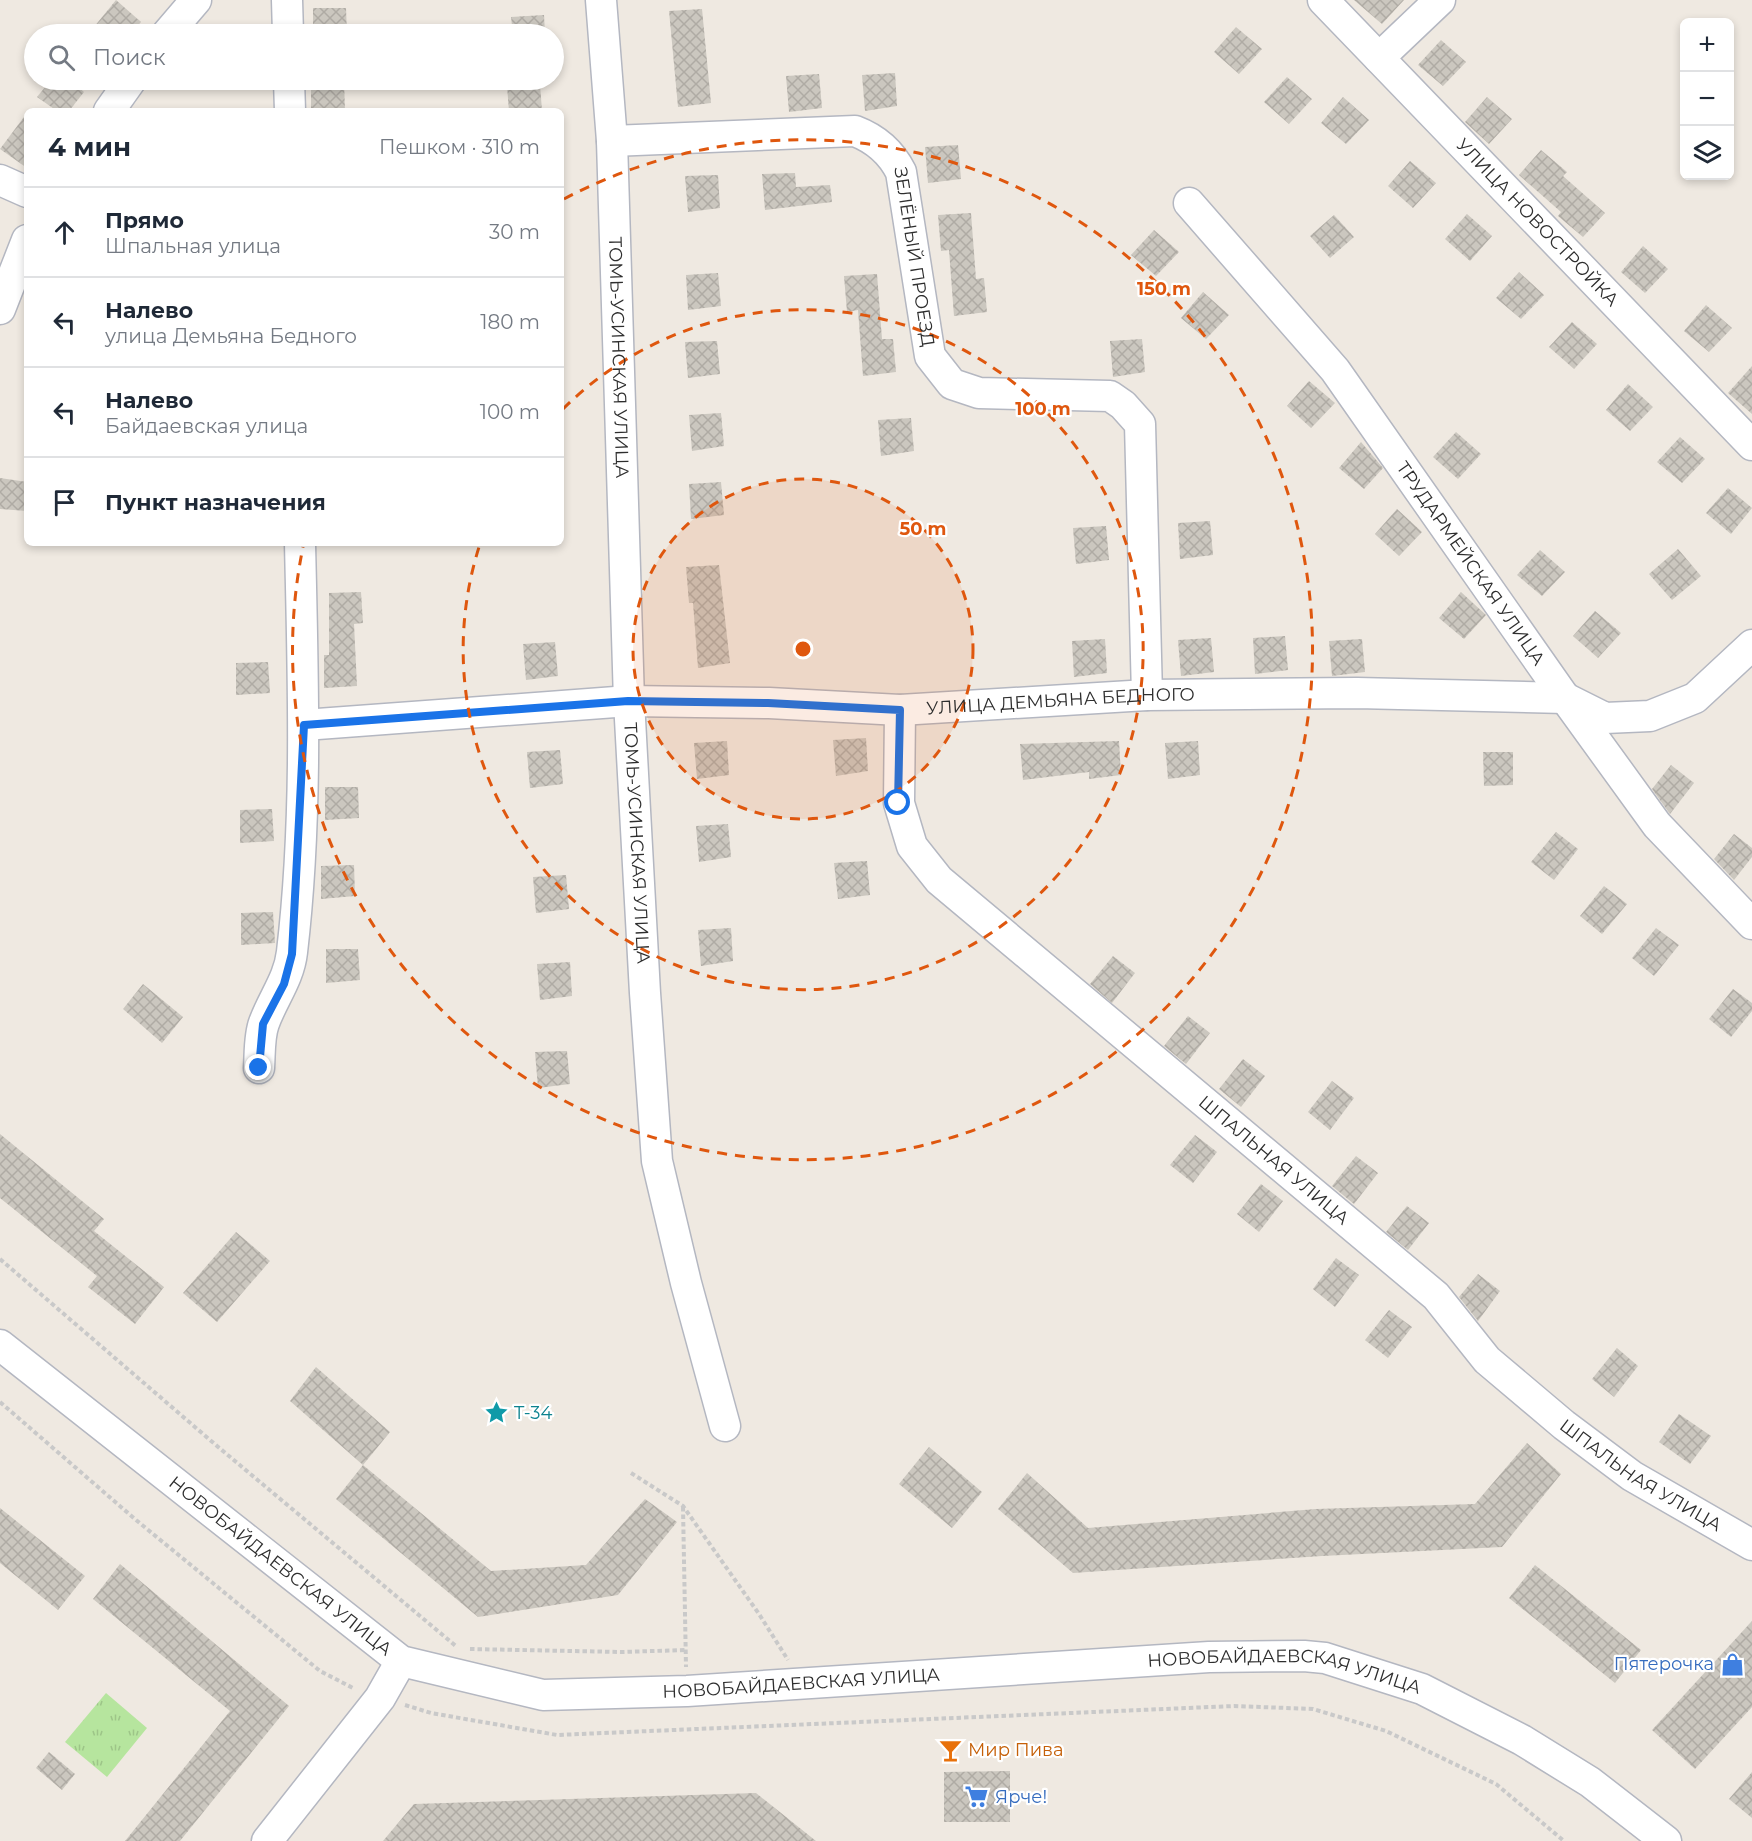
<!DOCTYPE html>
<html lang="ru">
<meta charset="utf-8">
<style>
body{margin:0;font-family:Montserrat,sans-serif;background:#f2f2f3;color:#1f2937}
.controls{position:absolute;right:18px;top:18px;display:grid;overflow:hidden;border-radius:9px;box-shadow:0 3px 9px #0003}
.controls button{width:54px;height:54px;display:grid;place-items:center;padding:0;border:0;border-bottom:2px solid #e0e1e3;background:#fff;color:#1f2937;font:30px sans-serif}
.stop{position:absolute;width:18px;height:18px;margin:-14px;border:4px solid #1a73e8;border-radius:50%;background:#fff}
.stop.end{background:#1a73e8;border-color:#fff;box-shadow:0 2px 6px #0008}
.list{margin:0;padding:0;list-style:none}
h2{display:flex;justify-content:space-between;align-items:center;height:78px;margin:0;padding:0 24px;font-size:26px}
h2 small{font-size:20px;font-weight:400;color:#747a83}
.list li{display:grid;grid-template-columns:39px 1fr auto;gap:18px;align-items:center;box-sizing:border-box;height:90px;padding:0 24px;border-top:2px solid #e0e1e3}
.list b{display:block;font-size:22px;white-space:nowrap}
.list p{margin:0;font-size:20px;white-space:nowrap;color:#747a83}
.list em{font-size:20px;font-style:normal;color:#747a83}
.icon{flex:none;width:33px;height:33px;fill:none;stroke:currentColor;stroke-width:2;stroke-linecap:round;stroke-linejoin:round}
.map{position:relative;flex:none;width:1752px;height:1841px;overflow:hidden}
.search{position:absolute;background:#fff;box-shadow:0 3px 9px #0003;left:24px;top:24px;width:540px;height:66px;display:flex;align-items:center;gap:15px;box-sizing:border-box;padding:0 21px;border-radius:33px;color:#747a83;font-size:22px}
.panel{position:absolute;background:#fff;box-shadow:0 3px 9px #0003;left:24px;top:108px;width:540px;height:438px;border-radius:9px}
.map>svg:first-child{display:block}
.park{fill:url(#park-tufts)}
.building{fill:url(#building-cross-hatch)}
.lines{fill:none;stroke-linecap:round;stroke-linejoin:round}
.minor-casing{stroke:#b4b7c1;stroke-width:33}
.path{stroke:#c9c9c9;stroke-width:4;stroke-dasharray:4.5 3;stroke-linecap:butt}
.minor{stroke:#fff;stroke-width:30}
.route{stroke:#1a73e8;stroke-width:8}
.ring{fill:none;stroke:#df570e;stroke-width:3;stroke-dasharray:10 8}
.labels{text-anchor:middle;stroke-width:4.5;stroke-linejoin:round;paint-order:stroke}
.street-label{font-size:18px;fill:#2e2e2e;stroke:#fff}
.culture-label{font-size:18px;fill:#0d838f;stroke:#fff;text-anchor:start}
.shop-label{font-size:18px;fill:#366cbe;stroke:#fff;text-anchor:end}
.food-label{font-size:18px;fill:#c56008;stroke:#fff;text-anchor:start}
.centre{fill:#df570e;stroke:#fff;stroke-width:3}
.ring-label{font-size:18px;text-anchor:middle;font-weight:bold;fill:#df570e;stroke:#fff;stroke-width:4.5;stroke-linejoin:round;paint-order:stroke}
</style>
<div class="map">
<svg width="1752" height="1841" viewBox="0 0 1752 1841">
<defs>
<pattern id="park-tufts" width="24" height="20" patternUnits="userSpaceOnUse" patternTransform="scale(1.5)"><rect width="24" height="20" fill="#b6e59e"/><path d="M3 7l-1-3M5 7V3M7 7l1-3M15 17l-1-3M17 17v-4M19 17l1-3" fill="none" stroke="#9dc588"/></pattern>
<pattern id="building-cross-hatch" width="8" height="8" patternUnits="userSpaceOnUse" patternTransform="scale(1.5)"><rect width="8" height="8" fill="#cbc7bf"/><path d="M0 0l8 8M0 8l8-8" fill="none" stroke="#afaba4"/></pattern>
</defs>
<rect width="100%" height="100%" fill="#efe9e1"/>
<!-- park -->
<polygon class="park" points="106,1693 147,1728 107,1777 65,1742"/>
<!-- building -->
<g class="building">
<polygon points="116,0 141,22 131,34 105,34 94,27"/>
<polygon points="1354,0 1404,0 1382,24"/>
<polygon points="313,8 346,8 347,34 313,34"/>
<polygon points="702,9 711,103 678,107 669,11"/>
<polygon points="544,15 545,34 513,34 511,17"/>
<polygon points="1236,27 1262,49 1239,74 1214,52"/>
<polygon points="1441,40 1466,62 1443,86 1418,65"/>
<polygon points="895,73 897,106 865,111 862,75"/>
<polygon points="819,74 822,108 789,112 786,76"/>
<polygon points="1287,77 1312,99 1289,124 1264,102"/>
<polygon points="51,80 70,80 84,92 69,111 57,111 37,97"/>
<polygon points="344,80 345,111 311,111 311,81"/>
<polygon points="540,84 542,111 509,111 507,86"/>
<polygon points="1343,97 1369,120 1346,144 1321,123"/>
<polygon points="1487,97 1512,119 1489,144 1465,122"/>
<polygon points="27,113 27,168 0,149"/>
<polygon points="958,145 961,179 928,183 925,147"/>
<polygon points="1541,150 1567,172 1563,176 1605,213 1583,237 1558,216 1561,212 1519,175"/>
<polygon points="1410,161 1436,183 1413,208 1388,186"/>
<polygon points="795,173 796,187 830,185 832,202 765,210 762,174"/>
<polygon points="718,175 720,208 688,212 685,176"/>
<polygon points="971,213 976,279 984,278 987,312 954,316 949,250 941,251 938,215"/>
<polygon points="1467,214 1492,236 1470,261 1445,239"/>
<polygon points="1334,215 1354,237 1330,258 1310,236"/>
<polygon points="1154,230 1179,252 1156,276 1131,255"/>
<polygon points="1643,246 1668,269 1645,293 1621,272"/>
<polygon points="1519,272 1544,295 1521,319 1496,298"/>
<polygon points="718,273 721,306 688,310 686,275"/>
<polygon points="877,274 882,339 893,339 896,372 863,376 858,310 847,312 844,276"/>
<polygon points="1203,292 1229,315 1206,339 1181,318"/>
<polygon points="1706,305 1732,328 1709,352 1684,331"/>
<polygon points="1572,322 1597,344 1574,369 1549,347"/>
<polygon points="1142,339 1145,372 1113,377 1110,341"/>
<polygon points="717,341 720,374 688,378 685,342"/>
<polygon points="1752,366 1752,414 1728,393"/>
<polygon points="1309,381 1335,403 1311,428 1287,406"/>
<polygon points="1628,384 1653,407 1630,431 1606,410"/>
<polygon points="721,413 724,446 692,451 689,415"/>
<polygon points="911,418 914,451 881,456 878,420"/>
<polygon points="1456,432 1481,454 1458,479 1433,457"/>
<polygon points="1680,437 1705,459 1682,483 1657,462"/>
<polygon points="1361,442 1383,468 1364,489 1339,468"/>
<polygon points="0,478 27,482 27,511 0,509"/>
<polygon points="721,482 724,515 691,519 689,484"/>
<polygon points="1728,488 1752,508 1731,534 1706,513"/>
<polygon points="1397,509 1422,532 1399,556 1375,534"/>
<polygon points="1210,521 1213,555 1180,559 1178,523"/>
<polygon points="1106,526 1109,560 1076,564 1073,528"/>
<polygon points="1678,549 1701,576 1672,600 1649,574"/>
<polygon points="1540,550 1565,572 1542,596 1517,575"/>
<polygon points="719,565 730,663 698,668 693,603 689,603 686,567"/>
<polygon points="361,592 363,623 354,624 357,686 324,688 324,655 329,655 329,593"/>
<polygon points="1461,592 1486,615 1464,639 1439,618"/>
<polygon points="1595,611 1621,633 1598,658 1573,636"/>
<polygon points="1285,636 1288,670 1255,674 1253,638"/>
<polygon points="1211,638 1214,672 1181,676 1178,640"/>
<polygon points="1105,639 1107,673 1074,677 1072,641"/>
<polygon points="1362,639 1365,672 1332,676 1329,641"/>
<polygon points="555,642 558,676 526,680 523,644"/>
<polygon points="268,662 270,693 236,695 236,663"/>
<polygon points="866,738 868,771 836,776 833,740"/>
<polygon points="727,741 729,775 697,779 694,743"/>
<polygon points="1119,741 1121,775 1089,779 1089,772 1023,780 1020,744"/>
<polygon points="1198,741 1200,775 1168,779 1165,743"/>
<polygon points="560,750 563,784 530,788 527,752"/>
<polygon points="1483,752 1513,752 1513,785 1484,786"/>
<polygon points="1671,765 1694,783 1670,814 1652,789"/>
<polygon points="325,787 358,787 359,818 325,820"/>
<polygon points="272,809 274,841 240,843 240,810"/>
<polygon points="728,824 731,857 699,862 696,826"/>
<polygon points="1556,832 1578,849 1554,880 1531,862"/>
<polygon points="1734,834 1752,848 1752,857 1734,880 1714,859"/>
<polygon points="867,861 870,895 838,899 834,863"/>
<polygon points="354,865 355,896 321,899 321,866"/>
<polygon points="566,875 569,909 536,913 533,877"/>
<polygon points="1604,886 1627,904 1602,934 1580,916"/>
<polygon points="273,912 275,943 241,945 241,913"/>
<polygon points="731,928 733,961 701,966 698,930"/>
<polygon points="1656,928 1679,945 1654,976 1632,958"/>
<polygon points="326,949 358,949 360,980 326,983"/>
<polygon points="1113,956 1135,973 1112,1003 1090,984"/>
<polygon points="570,962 572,996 540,1000 537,964"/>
<polygon points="143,984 183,1017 162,1043 123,1009"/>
<polygon points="1733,989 1752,1003 1752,1011 1731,1037 1709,1019"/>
<polygon points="1188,1016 1210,1033 1186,1064 1164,1046"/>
<polygon points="567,1051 570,1084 538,1088 535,1052"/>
<polygon points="1243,1059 1265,1076 1241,1107 1219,1089"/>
<polygon points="1332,1081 1354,1098 1330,1130 1308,1112"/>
<polygon points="0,1134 104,1219 94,1231 164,1287 135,1324 88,1287 97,1276 0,1198"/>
<polygon points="1195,1135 1217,1152 1193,1183 1170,1165"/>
<polygon points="1356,1156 1378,1173 1354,1204 1332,1186"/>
<polygon points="1261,1184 1283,1201 1259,1232 1237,1214"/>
<polygon points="1407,1206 1429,1223 1408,1250 1386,1232"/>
<polygon points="236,1232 270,1261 217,1322 183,1293"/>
<polygon points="1336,1258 1359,1275 1335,1307 1313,1289"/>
<polygon points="1478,1274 1500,1291 1478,1321 1459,1297"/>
<polygon points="1389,1310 1412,1327 1388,1358 1365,1340"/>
<polygon points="1617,1348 1638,1366 1614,1397 1592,1379"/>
<polygon points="316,1367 390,1432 363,1465 290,1401"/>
<polygon points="1679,1414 1711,1436 1690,1464 1659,1442"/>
<polygon points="1527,1443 1561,1474 1502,1547 1322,1556 1073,1573 998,1509 1027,1473 1088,1528 1316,1509 1475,1504"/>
<polygon points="929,1447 982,1492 952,1528 899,1484"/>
<polygon points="363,1465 491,1571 586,1565 645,1499 677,1522 618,1595 478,1617 336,1499"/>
<polygon points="0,1508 85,1576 58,1610 0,1563"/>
<polygon points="120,1564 289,1706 180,1841 125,1841 230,1711 93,1599"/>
<polygon points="1535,1565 1641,1650 1615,1683 1509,1598"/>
<polygon points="1752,1621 1752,1707 1695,1769 1652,1730"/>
<polygon points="49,1752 75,1774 62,1790 36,1768"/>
<polygon points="1010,1771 1010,1822 944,1822 944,1772"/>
<polygon points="1752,1772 1752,1818 1729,1799"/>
<polygon points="756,1793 816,1841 383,1841 414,1804"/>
</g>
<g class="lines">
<defs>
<g id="minor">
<polyline points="287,0 288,34"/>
<path id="s1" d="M601 0 612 141 629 701 645 993 657 1161 686 1283 725 1426"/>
<path id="s2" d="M1323 0 1752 445"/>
<polyline points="167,34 196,0"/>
<polyline points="1379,58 1440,0"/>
<polyline points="289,80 290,111"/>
<polyline points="109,111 131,80"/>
<path id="s3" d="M612 141 855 131C876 139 891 152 901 172L930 356 952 384 979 393 1110 396 1123 405 1140 424 1147 695"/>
<polyline points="0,180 27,192"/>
<path id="s4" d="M1189 203 1335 370 1565 698 1657 825 1752 924"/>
<polyline points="0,309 27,240"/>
<path id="s5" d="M900 710 899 803 912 846 939 880 1436 1296 1487 1360 1564 1425 1632 1476 1752 1545"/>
<path id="s6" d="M304 725 629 701 769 703 900 710 1147 695 1357 693 1565 698 1605 718 1650 716 1695 698 1752 645"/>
<path d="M259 1068C260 1054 259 1036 264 1023 273 998 289 979 292 952 308 816 303 679 300 543"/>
<path id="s7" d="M0 1345 401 1661 543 1695 687 1691 1209 1657 1304 1656 1325 1658 1422 1689 1522 1740 1590 1782 1666 1841"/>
<polyline points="267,1841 380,1698 401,1661"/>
</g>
</defs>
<!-- minor casing -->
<use href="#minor" class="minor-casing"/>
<!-- path -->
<g class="path">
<polyline points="0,1259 217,1446 457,1647"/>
<polyline points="0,1402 136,1520 320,1671 355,1689"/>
<polyline points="631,1473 683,1506 759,1614 788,1660"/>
<polyline points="683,1507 686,1667"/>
<polyline points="470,1649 622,1652 685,1650"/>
<polyline points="405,1705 431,1713 557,1735 1234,1706 1313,1709 1386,1731 1496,1784 1564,1841"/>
</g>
<!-- minor -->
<use href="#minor" class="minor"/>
</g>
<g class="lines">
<!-- route -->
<polyline class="route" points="259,1068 263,1024 284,984 292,954 304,725 628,701 768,703 900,710 898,803"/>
</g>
<!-- distance rings -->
<circle cx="803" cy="649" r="170" fill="#df570e" fill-opacity=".12"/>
<g class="ring">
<circle cx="803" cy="649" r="170"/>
<path d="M563 409A340 340 0 1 1 480 544"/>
<path d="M564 199A510 510 0 1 1 303 547"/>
</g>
<!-- icons -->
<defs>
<symbol id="sight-bare" viewBox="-9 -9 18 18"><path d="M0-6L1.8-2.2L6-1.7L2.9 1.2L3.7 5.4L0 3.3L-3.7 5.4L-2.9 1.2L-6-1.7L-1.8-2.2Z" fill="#0f9aa8" stroke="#fff" stroke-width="2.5" paint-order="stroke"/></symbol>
<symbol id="shop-bare" viewBox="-9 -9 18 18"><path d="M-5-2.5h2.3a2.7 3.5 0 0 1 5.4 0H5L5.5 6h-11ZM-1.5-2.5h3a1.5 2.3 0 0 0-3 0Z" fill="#3f7fe0" stroke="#fff" stroke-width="2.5" paint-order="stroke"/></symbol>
<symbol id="bar-bare" viewBox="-9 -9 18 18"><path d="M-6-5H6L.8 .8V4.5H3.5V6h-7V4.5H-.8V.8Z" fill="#e8710a" stroke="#fff" stroke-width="2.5" paint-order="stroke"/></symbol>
<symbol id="supermarket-bare" viewBox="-9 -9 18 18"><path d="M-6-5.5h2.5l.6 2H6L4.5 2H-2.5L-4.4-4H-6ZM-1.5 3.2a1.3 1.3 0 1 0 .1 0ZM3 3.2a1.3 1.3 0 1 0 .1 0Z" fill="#3f7fe0" stroke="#fff" stroke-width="2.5" paint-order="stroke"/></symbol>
</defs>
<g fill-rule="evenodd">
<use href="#sight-bare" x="480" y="1396" width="33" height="33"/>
<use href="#shop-bare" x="1716" y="1648" width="33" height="33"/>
<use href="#bar-bare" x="934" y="1734" width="33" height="33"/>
<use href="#supermarket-bare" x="960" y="1780" width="33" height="33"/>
</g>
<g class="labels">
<!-- street labels -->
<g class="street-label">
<text dy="6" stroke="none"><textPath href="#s2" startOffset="309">УЛИЦА НОВОСТРОЙКА</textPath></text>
<text dy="6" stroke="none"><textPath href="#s3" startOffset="392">ЗЕЛЁНЫЙ ПРОЕЗД</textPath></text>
<text dy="6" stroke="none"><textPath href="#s1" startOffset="358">ТОМЬ-УСИНСКАЯ УЛИЦА</textPath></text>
<text dy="6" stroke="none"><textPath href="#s4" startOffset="458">ТРУДАРМЕЙСКАЯ УЛИЦА</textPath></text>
<text dy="6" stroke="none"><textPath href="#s6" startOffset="758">УЛИЦА ДЕМЬЯНА БЕДНОГО</textPath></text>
<text dy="6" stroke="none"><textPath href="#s1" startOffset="844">ТОМЬ-УСИНСКАЯ УЛИЦА</textPath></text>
<text dy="6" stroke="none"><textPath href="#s5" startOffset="618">ШПАЛЬНАЯ УЛИЦА</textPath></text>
<text dy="6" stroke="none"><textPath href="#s5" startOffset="1104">ШПАЛЬНАЯ УЛИЦА</textPath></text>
<text dy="6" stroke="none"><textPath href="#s7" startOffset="357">НОВОБАЙДАЕВСКАЯ УЛИЦА</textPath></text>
<text dy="6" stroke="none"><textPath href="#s7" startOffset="1401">НОВОБАЙДАЕВСКАЯ УЛИЦА</textPath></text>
<text dy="6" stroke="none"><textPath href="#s7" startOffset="915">НОВОБАЙДАЕВСКАЯ УЛИЦА</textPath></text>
</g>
<!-- culture labels -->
<g class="culture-label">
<text x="514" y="1419">T-34</text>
</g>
<!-- shop labels -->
<g class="shop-label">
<text x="1714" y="1670">Пятерочка</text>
<text x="995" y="1803" text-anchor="start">Ярче!</text>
</g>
<!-- food labels -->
<g class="food-label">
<text x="968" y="1756">Мир Пива</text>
</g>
</g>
<circle cx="803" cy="649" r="9" class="centre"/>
<g class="ring-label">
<text x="1164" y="295">150 m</text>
<text x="1043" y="415">100 m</text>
<text x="923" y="535">50 m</text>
</g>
</svg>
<div class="controls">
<button>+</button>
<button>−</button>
<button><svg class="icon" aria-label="layers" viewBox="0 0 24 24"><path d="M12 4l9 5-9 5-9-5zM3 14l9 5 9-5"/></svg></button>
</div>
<div class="stop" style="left:898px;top:803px"></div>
<div class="stop end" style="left:259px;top:1068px"></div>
<div class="search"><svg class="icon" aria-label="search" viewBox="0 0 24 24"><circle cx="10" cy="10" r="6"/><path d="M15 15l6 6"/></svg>Поиск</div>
<section class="panel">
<h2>4 мин<small>Пешком · 310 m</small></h2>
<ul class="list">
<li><svg class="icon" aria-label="ahead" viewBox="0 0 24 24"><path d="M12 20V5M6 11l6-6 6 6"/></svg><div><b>Прямо</b><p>Шпальная улица</p></div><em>30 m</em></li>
<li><svg class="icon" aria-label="left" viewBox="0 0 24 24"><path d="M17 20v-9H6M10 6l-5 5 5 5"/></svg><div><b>Налево</b><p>улица Демьяна Бедного</p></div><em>180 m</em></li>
<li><svg class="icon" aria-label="left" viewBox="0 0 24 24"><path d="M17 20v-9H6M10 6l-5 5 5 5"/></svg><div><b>Налево</b><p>Байдаевская улица</p></div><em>100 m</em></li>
<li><svg class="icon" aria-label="arrive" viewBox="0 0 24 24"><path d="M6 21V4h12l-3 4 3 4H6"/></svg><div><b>Пункт назначения</b></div></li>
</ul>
</section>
</div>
